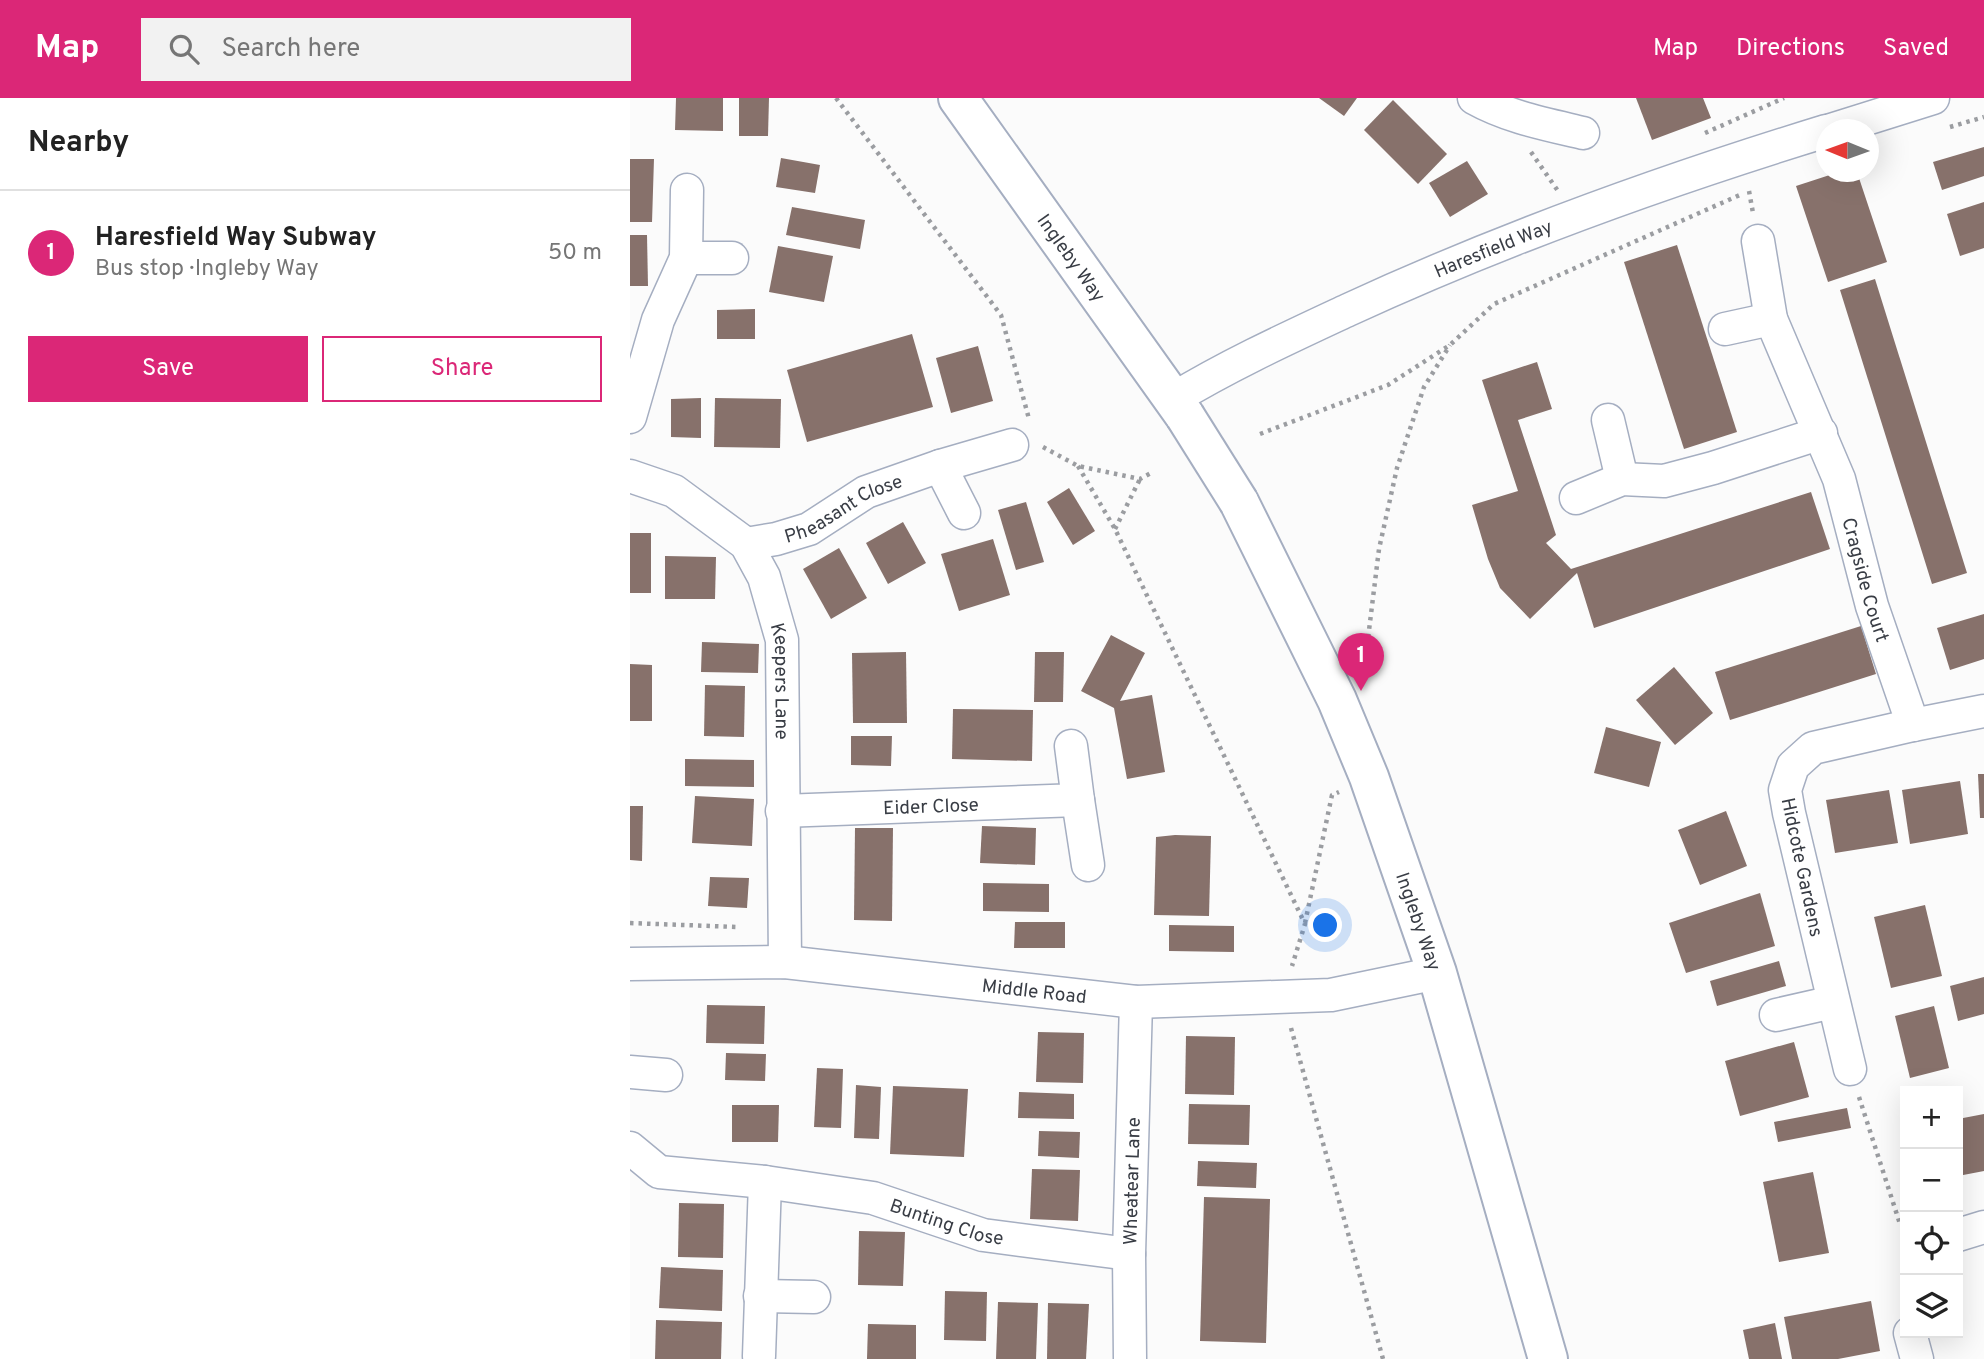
<!DOCTYPE html>
<meta charset="utf-8">
<style>
body{margin:0;font-family:Overpass,sans-serif;background:#f2f2f2;color:#222}
.controls{position:absolute;right:21px;bottom:21px;display:grid;overflow:hidden;border-radius:0px;box-shadow:0 7px 28px #0002}
.controls button{width:63px;height:63px;display:grid;place-items:center;padding:0;border:0;border-bottom:2px solid #e0e0e0;background:#fff;color:#222;font:35px sans-serif}
.compass{position:absolute;left:1186px;top:21px;width:63px;height:63px;border-radius:50%;background:#fff;box-shadow:0 7px 28px #0002;rotate:271deg}
.you{position:absolute;left:696px;top:828px;width:24px;height:24px;margin:-18px;border:5px solid #fff;border-radius:50%;background:#1a73e8;box-shadow:0 0 0 10px #1a73e833}
.badge{display:grid;place-items:center;width:46px;height:46px;border-radius:50%;background:#db2777;color:#fff;font-size:23px;font-weight:700}
.pin{position:absolute;translate:-50% -58px;filter:drop-shadow(0 2px 4px #0008)}
.pin::after{content:'';position:absolute;top:37px;width:24px;height:21px;background:inherit;clip-path:polygon(0 0,100% 0,50% 100%)}
.list{margin:0;padding:0;list-style:none}
h2{display:flex;justify-content:space-between;align-items:center;height:91px;margin:0;padding:0 28px;font-size:30px}
h2 small{font-size:23px;font-weight:400;color:#767676}
.list li{display:grid;grid-template-columns:46px 1fr auto;gap:21px;align-items:center;box-sizing:border-box;height:126px;padding:0 28px;border-top:2px solid #e0e0e0}
.list b{display:block;font-size:26px;white-space:nowrap}
.list p{margin:0;font-size:23px;white-space:nowrap;color:#767676}
.list em{font-size:23px;font-style:normal;color:#767676}
.actions{display:flex;gap:14px;padding:21px 28px}
.actions a{flex:1;padding:16px 0;border:2px solid #db2777;border-radius:0px;text-align:center;font-size:24px;color:#db2777}
.actions .main{background:#db2777;color:#fff}
.icon{flex:none;width:38px;height:38px;fill:none;stroke:currentColor;stroke-width:2;stroke-linecap:round;stroke-linejoin:round}
.map{position:relative;flex:none;width:1354px;height:1261px;overflow:hidden}
header{display:flex;align-items:center;gap:42px;box-sizing:border-box;height:98px;padding:0 35px;background:#db2777;color:#fff}
header strong{font-size:33px}
nav{display:flex;gap:38px;margin-inline-start:auto;font-size:24px}
.search{width:490px;height:63px;background:#f2f2f2;display:flex;align-items:center;gap:18px;box-sizing:border-box;padding:0 24px;border-radius:0px;color:#767676;font-size:26px}
main{display:flex}
aside{flex:1;background:#fff}
.map>svg:first-child{display:block}
.building{fill:#87716b}
.lines{fill:none;stroke-linecap:round;stroke-linejoin:round}
.minor-casing{stroke:#a5aec1;stroke-width:35}
.tertiary-casing{stroke:#a5aec1;stroke-width:42}
.path{stroke:#9b9da1;stroke-width:4.5;stroke-dasharray:3.5 5;stroke-linecap:butt}
.minor{stroke:#fff;stroke-width:32}
.tertiary{stroke:#fff;stroke-width:38}
.tertiary-bridge-casing{stroke:#a5aec1;stroke-width:42;stroke-linecap:butt}
.tertiary-bridge{stroke:#fff;stroke-width:38}
.labels{text-anchor:middle;stroke-width:7;stroke-linejoin:round;paint-order:stroke}
.street-label{font-size:19px;fill:#393d45;stroke:#fff}
</style>
<header>
<strong>Map</strong>
<div class="search"><svg class="icon" aria-label="search" viewBox="0 0 24 24"><circle cx="10" cy="10" r="6"/><path d="M15 15l6 6"/></svg>Search here</div>
<nav><a>Map</a><a>Directions</a><a>Saved</a></nav>
</header>
<main>
<aside>
<h2>Nearby<small></small></h2>
<ul class="list">
<li><span class="badge">1</span><div><b>Haresfield Way Subway</b><p>Bus stop · Ingleby Way</p></div><em>50 m</em></li>
</ul>
<div class="actions"><a class="main">Save</a><a>Share</a></div>
</aside>
<div class="map">
<svg width="1354" height="1261" viewBox="0 0 1354 1261">
<rect width="100%" height="100%" fill="#fbfbfb"/>
<!-- building -->
<g class="building">
<polygon points="46,0 93,0 93,33 45,32"/>
<polygon points="109,0 139,0 138,38 109,38"/>
<polygon points="689,0 727,0 714,18"/>
<polygon points="1006,0 1073,0 1081,20 1022,42"/>
<polygon points="763,2 817,56 788,86 734,32"/>
<polygon points="1354,49 1354,78 1312,92 1303,64"/>
<polygon points="151,60 190,67 185,95 146,89"/>
<polygon points="0,61 24,61 22,124 0,124"/>
<polygon points="837,63 858,96 820,119 799,85"/>
<polygon points="1209,74 1227,74 1257,164 1198,184 1166,88"/>
<polygon points="1354,104 1354,150 1330,158 1317,116"/>
<polygon points="162,109 235,122 230,151 156,137"/>
<polygon points="0,137 17,137 18,188 0,188"/>
<polygon points="1047,147 1107,334 1054,351 994,164"/>
<polygon points="148,148 203,158 194,204 139,194"/>
<polygon points="1245,181 1337,475 1302,486 1210,192"/>
<polygon points="125,211 125,241 87,241 87,212"/>
<polygon points="282,236 303,309 177,344 157,272"/>
<polygon points="348,248 363,303 321,315 306,260"/>
<polygon points="907,264 922,311 888,322 926,437 916,445 941,471 1181,394 1200,451 964,530 947,475 900,521 870,490 858,461 842,407 888,393 852,282"/>
<polygon points="71,300 71,340 41,339 41,301"/>
<polygon points="85,300 151,301 150,350 84,349"/>
<polygon points="439,390 465,433 443,447 417,404"/>
<polygon points="396,404 414,464 386,472 368,412"/>
<polygon points="273,424 296,465 258,486 236,445"/>
<rect x="0" y="435" width="21" height="60"/>
<polygon points="363,441 380,497 329,513 311,456"/>
<polygon points="209,450 237,500 201,521 173,471"/>
<polygon points="35,458 86,459 85,501 35,501"/>
<polygon points="1354,516 1354,561 1320,572 1307,530"/>
<polygon points="1231,528 1246,576 1100,622 1085,574"/>
<polygon points="481,537 515,555 490,603 522,597 535,674 497,681 484,610 451,593"/>
<polygon points="72,544 129,546 128,575 71,574"/>
<polygon points="276,554 277,625 223,625 222,555"/>
<polygon points="405,554 434,554 433,604 404,604"/>
<polygon points="0,566 22,567 22,623 0,623"/>
<polygon points="1044,569 1083,615 1045,647 1006,602"/>
<polygon points="75,587 115,588 114,639 74,638"/>
<polygon points="323,611 403,612 402,663 322,661"/>
<polygon points="976,629 1031,644 1019,689 964,675"/>
<polygon points="221,638 262,638 261,668 221,667"/>
<polygon points="55,661 124,662 124,689 55,688"/>
<polygon points="1348,676 1354,676 1354,720 1350,720"/>
<polygon points="1330,683 1338,736 1280,746 1272,692"/>
<polygon points="1259,692 1268,745 1205,755 1196,702"/>
<polygon points="65,698 124,701 122,748 62,745"/>
<polygon points="0,708 13,708 12,763 0,762"/>
<polygon points="1096,713 1117,768 1070,787 1048,732"/>
<polygon points="352,728 406,730 405,767 350,765"/>
<polygon points="225,730 263,730 262,823 224,822"/>
<polygon points="545,737 581,738 579,818 524,817 526,739"/>
<polygon points="80,779 119,780 117,810 78,808"/>
<polygon points="353,785 419,786 419,814 353,813"/>
<polygon points="1130,795 1145,848 1056,875 1039,825"/>
<polygon points="1295,807 1312,878 1261,890 1244,819"/>
<polygon points="385,824 435,824 435,850 384,850"/>
<polygon points="539,827 604,828 604,854 539,853"/>
<polygon points="1149,863 1156,888 1087,908 1080,883"/>
<polygon points="1354,879 1354,916 1328,923 1320,888"/>
<polygon points="77,907 135,908 134,946 76,945"/>
<polygon points="1304,908 1319,970 1280,980 1265,918"/>
<polygon points="408,934 454,935 453,985 406,984"/>
<polygon points="556,938 605,939 604,997 555,996"/>
<polygon points="1164,944 1179,999 1110,1018 1095,963"/>
<polygon points="96,955 136,956 135,983 95,982"/>
<polygon points="187,970 213,971 211,1030 184,1029"/>
<polygon points="226,987 251,989 249,1041 224,1040"/>
<polygon points="263,988 338,991 334,1059 260,1056"/>
<polygon points="389,994 444,996 444,1021 388,1020"/>
<polygon points="559,1006 620,1007 619,1047 558,1046"/>
<polygon points="102,1007 149,1007 148,1044 102,1044"/>
<polygon points="1217,1010 1221,1030 1148,1044 1144,1024"/>
<polygon points="1354,1016 1354,1073 1328,1078 1328,1021"/>
<polygon points="409,1033 450,1034 449,1060 408,1058"/>
<polygon points="568,1063 627,1065 626,1090 567,1088"/>
<polygon points="402,1071 450,1072 448,1123 400,1121"/>
<polygon points="1183,1074 1199,1155 1149,1164 1133,1084"/>
<polygon points="574,1099 640,1101 636,1245 570,1243"/>
<polygon points="49,1105 94,1106 93,1160 48,1159"/>
<polygon points="229,1133 275,1134 273,1188 228,1187"/>
<polygon points="31,1169 93,1172 92,1213 29,1210"/>
<polygon points="315,1193 357,1194 356,1243 314,1242"/>
<polygon points="1241,1203 1250,1253 1208,1261 1162,1261 1154,1219"/>
<polygon points="368,1204 408,1205 406,1261 366,1261"/>
<polygon points="418,1205 459,1206 456,1261 417,1261"/>
<polygon points="26,1222 92,1224 91,1261 25,1261"/>
<polygon points="1145,1225 1152,1261 1119,1261 1113,1232"/>
<polygon points="238,1226 286,1227 286,1261 237,1261"/>
</g>
<g class="lines">
<defs>
<g id="minor">
<path d="M844 0C878 19 915 26 953 35"/>
<polyline points="1201,32 1303,0"/>
<path id="s1" d="M1128 143 1141 221 1209 381 1242 508 1283 627"/>
<polyline points="56,160 102,160"/>
<polyline points="1095,231 1141,221"/>
<path id="s2" d="M543 301C599 267 658 240 718 212 874 140 1033 83 1196 33"/>
<polyline points="0,319 28,222 56,160 57,92"/>
<polyline points="978,322 992,381"/>
<polyline points="310,368 334,415"/>
<path id="s3" d="M0 378 44 393 116 446 134 479 152 542 155 864"/>
<polyline points="946,400 992,381 1034,383 1083,370 1191,335"/>
<path id="s4" d="M116 446 146 441 179 431 236 394 310 368 382 347"/>
<polyline points="448,702 458,767"/>
<path id="s5" d="M152 713 448 702 441 648"/>
<path id="s6" d="M0 866 155 864 506 904 701 897 807 875"/>
<polyline points="1146,917 1203,904"/>
<polyline points="1220,971 1159,715 1155,692 1163,668 1183,650 1283,627 1354,613"/>
<polyline points="0,974 36,977"/>
<path id="s7" d="M0 1050 29 1074 135 1084 243 1100 353 1137 499 1156"/>
<polyline points="1328,1137 1354,1129"/>
<polyline points="130,1198 184,1199"/>
<polyline points="1280,1235 1287,1261"/>
<polyline points="129,1258 135,1084"/>
<path id="s8" d="M500 1261 499 1156 506 904"/>
</g>
<g id="tertiary">
<path id="s9" d="M328 0 555 318"/>
<path id="s10" d="M609 404 707 602 739 679 807 875 918 1261"/>
</g>
</defs>
<!-- minor casing -->
<use href="#minor" class="minor-casing"/>
<!-- tertiary casing -->
<use href="#tertiary" class="tertiary-casing"/>
<!-- path -->
<g class="path">
<polyline points="206,0 371,217 399,321"/>
<polyline points="1320,29 1354,19"/>
<polyline points="1075,35 1154,0"/>
<polyline points="901,54 928,93"/>
<polyline points="1119,93 1123,115"/>
<polyline points="630,336 758,287 820,247 864,206 1112,96"/>
<polyline points="413,349 448,368 510,381 521,375"/>
<polyline points="448,368 485,431 675,826 662,868"/>
<polyline points="485,431 510,381"/>
<polyline points="734,573 749,451 767,370 794,289 820,247"/>
<polyline points="0,825 107,829"/>
<polyline points="675,825 702,697 709,694"/>
<polyline points="661,930 753,1261"/>
<polyline points="1229,999 1270,1126 1275,1130"/>
</g>
<!-- minor -->
<use href="#minor" class="minor"/>
<!-- tertiary -->
<use href="#tertiary" class="tertiary"/>
<defs>
<polyline id="tertiary-bridge" points="555,318 609,404"/>
</defs>
<!-- tertiary-bridge casing -->
<use href="#tertiary-bridge" class="tertiary-bridge-casing"/>
<!-- tertiary-bridge -->
<use href="#tertiary-bridge" class="tertiary-bridge"/>
</g>
<g class="labels">
<!-- street labels -->
<g class="street-label">
<text dy="7" stroke="none"><textPath href="#s2" startOffset="354">Haresfield Way</textPath></text>
<text dy="7" stroke="none"><textPath href="#s9" startOffset="196">Ingleby Way</textPath></text>
<text dy="7" stroke="none"><textPath href="#s4" startOffset="105">Pheasant Close</textPath></text>
<text dy="7" stroke="none"><textPath href="#s1" startOffset="357">Cragside Court</textPath></text>
<text dy="7" stroke="none"><textPath href="#s3" startOffset="280">Keepers Lane</textPath></text>
<text dy="7" stroke="none"><textPath href="#s5" startOffset="149">Eider Close</textPath></text>
<text transform="translate(1173 769) rotate(78)" y="7">Hidcote Gardens</text>
<text dy="7" stroke="none"><textPath href="#s10" startOffset="457">Ingleby Way</textPath></text>
<text dy="7" stroke="none"><textPath href="#s6" startOffset="406">Middle Road</textPath></text>
<text dy="7" stroke="none"><textPath href="#s8" startOffset="178">Wheatear Lane</textPath></text>
<text dy="7" stroke="none"><textPath href="#s7" startOffset="331">Bunting Close</textPath></text>
</g>
</g>
</svg>
<div class="controls">
<button>+</button>
<button>−</button>
<button><svg class="icon" aria-label="locate" viewBox="0 0 24 24"><circle cx="12" cy="12" r="6"/><path d="M12 2v4M12 18v4M2 12h4M18 12h4"/></svg></button>
<button><svg class="icon" aria-label="layers" viewBox="0 0 24 24"><path d="M12 4l9 5-9 5-9-5zM3 14l9 5 9-5"/></svg></button>
</div>
<svg class="compass" viewBox="-18 -18 36 36"><path d="M0-13l5 13h-10z" fill="#e53935"/><path d="M0 13l5-13h-10z" fill="#767676"/></svg>
<div class="you"></div>
<div class="pin badge" style="left:731px;top:593px">1</div>
</div>
</main>
